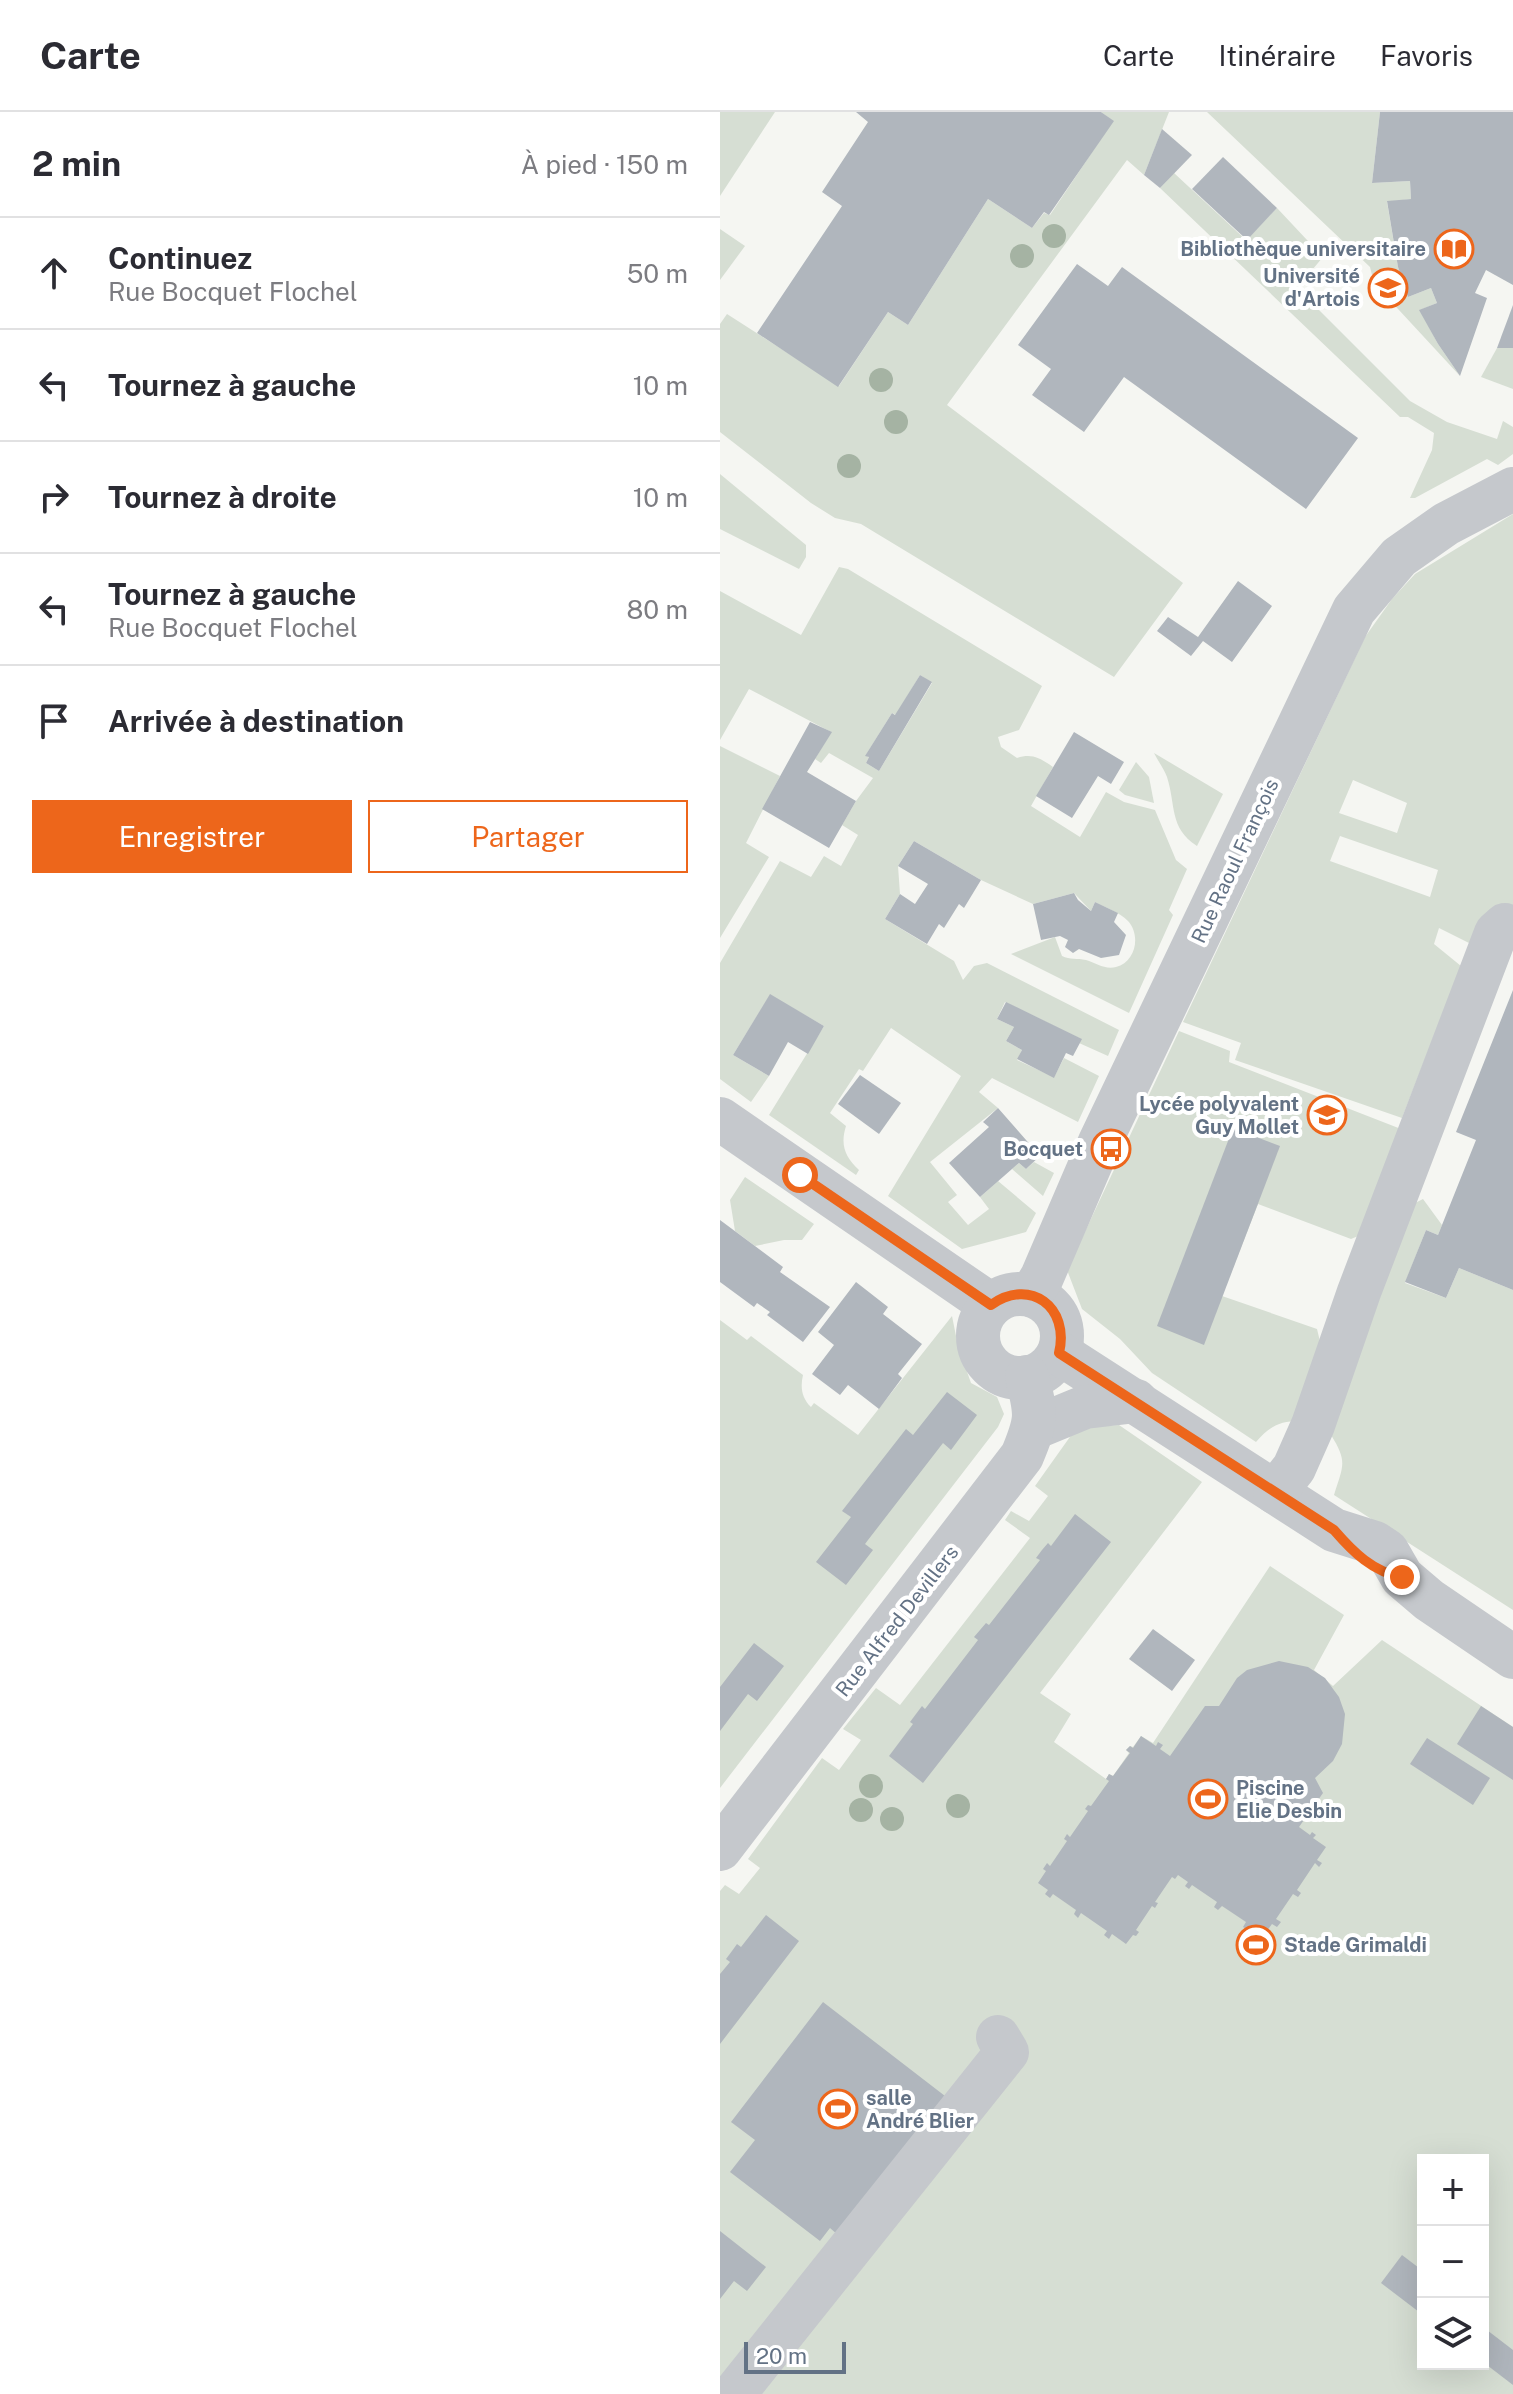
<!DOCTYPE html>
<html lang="fr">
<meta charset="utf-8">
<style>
body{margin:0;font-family:"Public Sans",sans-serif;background:#f7f7f7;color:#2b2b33}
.controls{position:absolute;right:24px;bottom:24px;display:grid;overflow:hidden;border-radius:0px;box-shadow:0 8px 32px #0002}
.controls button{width:72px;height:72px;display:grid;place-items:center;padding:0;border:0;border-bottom:2px solid #e1e1e2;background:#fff;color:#2b2b33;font:40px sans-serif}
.scale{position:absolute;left:24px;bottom:20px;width:102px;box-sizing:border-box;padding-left:8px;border:4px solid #637285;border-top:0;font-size:22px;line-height:28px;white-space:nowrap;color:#637285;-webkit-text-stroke:6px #fff;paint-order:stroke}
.stop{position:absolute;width:24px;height:24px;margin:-18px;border:6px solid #ed661b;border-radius:50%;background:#fff}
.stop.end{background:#ed661b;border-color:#fff;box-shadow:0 2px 8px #0008}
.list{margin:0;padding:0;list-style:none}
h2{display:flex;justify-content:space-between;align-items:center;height:104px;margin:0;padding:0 32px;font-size:34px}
h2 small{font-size:26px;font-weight:400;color:#7c7c81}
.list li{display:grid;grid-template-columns:52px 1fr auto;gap:24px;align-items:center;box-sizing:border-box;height:112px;padding:0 32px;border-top:2px solid #e1e1e2}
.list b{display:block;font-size:30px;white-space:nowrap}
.list p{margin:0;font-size:26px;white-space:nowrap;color:#7c7c81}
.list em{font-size:26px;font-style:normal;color:#7c7c81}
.actions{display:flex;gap:16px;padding:24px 32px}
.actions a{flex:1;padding:18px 0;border:2px solid #ed661b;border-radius:0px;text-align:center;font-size:28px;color:#ed661b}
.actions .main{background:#ed661b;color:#fff}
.icon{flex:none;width:44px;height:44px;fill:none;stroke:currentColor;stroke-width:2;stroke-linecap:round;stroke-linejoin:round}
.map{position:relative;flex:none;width:793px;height:2282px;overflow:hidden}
header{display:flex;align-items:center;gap:48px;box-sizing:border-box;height:112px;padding:0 40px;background:#fff;border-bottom:2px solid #e1e1e2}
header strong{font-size:38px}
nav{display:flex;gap:44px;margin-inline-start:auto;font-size:28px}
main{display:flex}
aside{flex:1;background:#fff}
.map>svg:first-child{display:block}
.green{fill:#d6ded3;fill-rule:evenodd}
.building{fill:#b0b6bd}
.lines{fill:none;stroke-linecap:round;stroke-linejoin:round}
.minor{stroke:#c5c8cc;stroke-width:44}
.tree{fill:#a5b3a3}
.route{stroke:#ed661b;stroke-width:10}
.labels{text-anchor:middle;stroke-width:8;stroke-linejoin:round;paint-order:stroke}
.poi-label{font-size:20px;font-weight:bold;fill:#637285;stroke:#fff;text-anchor:end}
.street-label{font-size:20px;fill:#637285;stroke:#fff}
</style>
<header>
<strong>Carte</strong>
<nav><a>Carte</a><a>Itinéraire</a><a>Favoris</a></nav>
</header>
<main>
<aside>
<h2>2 min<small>À pied · 150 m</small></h2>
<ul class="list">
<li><svg class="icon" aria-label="ahead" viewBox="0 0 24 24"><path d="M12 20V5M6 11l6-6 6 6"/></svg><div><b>Continuez</b><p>Rue Bocquet Flochel</p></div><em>50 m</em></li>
<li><svg class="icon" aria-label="left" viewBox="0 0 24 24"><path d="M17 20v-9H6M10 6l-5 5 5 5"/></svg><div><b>Tournez à gauche</b></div><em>10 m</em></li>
<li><svg class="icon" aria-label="right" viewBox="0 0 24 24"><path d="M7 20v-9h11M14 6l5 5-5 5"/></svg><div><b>Tournez à droite</b></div><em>10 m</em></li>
<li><svg class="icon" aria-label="left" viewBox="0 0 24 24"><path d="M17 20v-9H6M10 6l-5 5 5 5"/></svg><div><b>Tournez à gauche</b><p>Rue Bocquet Flochel</p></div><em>80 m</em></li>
<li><svg class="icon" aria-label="arrive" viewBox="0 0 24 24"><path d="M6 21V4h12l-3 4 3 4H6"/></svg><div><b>Arrivée à destination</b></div></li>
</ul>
<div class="actions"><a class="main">Enregistrer</a><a>Partager</a></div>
</aside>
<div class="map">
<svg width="793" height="2282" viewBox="0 0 793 2282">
<rect width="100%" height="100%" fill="#f5f6f2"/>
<!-- green -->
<g class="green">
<polygon points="0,0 55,0 0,84"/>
<polygon points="381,0 449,0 424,63 407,48 227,293 463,471 394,565 141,412 115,406 91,391 0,320 0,212 7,202 119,274 168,200 188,213 268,87 312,116 324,101 330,103 393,9"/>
<polygon points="487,0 660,0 652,71 690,69 691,87 667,90 678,155 688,185 711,176 717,191 700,198 718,232 740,264 654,171 650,155"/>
<polygon points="454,61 526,128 557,96 603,145 577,176 690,289 727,310 777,327 783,309 793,315 793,342 778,353 767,347 695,386 690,386 712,338 714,321 688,305 680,305 440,76"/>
<polygon points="0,117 25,134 0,168"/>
<polygon points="777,236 793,236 793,277 761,265"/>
<polygon points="0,362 86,433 86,445 79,457 0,417"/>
<path d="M793 402V808L757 835 719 816 714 832 741 854 682 1006 515 948 521 931 463 910 645 525 672 487 695 462ZM633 668 687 691 677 721 619 701ZM620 724 718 758 710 785 610 749Z"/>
<path d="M119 455 128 457 322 574 299 618 278 625 281 635 297 646C312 641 320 646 333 655L311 694 360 725 386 680 404 690 435 698 456 748 467 757 449 798 453 803 409 901 291 842 335 825 342 844C350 848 357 846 366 848 376 851 385 858 396 855 416 850 421 823 408 809 399 800 386 796 375 790L371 799 354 781 313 792 261 768 194 729 178 754 180 782 165 807 234 849 243 868 254 854 267 851 399 918 388 944 359 931 361 927 285 890 277 907 294 915 286 929 302 938 297 948 334 965 344 946 379 964 358 1010 272 966 259 980 278 996 210 1050 237 1083 228 1090 248 1113 269 1097 260 1085 278 1069 316 1101 306 1120 242 1137 168 1084 241 964 171 916 143 959 139 957 110 1001 126 1014C120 1033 125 1045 139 1058L136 1063 49 1003 104 914 50 883 13 943 49 964 31 990 0 967V851L60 749 91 765 104 744 121 754 138 723 122 713 136 689 153 666 109 641 101 651 95 647 111 620 29 577 0 628V479L81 523ZM200 563 212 571 159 659 146 651 149 645 146 643 172 601 176 603Z"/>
<polygon points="0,634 60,664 26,731 49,745 0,826"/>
<path d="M434 641 503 682 477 734C449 716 456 693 447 665 444 657 438 649 434 641Z"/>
<polygon points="416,650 429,665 434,691 405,683 399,678"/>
<path d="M459 919 510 939 509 950 681 1017 643 1122 631 1127 538 1092 502 1184 597 1217 604 1246 579 1309C559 1309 549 1315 536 1330L432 1261 400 1227 362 1197 347 1158Z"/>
<polygon points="314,1050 334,1061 323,1084 292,1057 299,1051 306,1057"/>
<polygon points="25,1065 94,1112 82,1128 64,1128 35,1134 15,1119 10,1088"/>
<path d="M703 1087 722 1113 718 1123 706 1118 685 1171 726 1186 739 1156 793 1178V1498L614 1383C623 1354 628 1350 611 1323L693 1092Z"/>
<path d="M232 1204 238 1234 251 1271 277 1285 284 1302 278 1315 0 1676V1208L27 1228 31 1224 83 1263C80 1276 82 1286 91 1295L94 1291 138 1323Z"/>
<path d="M399 1313 482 1370 320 1581 351 1602 334 1630 386 1667 389 1662 393 1664 409 1641 406 1638 410 1634 413 1635 421 1624 433 1631 550 1454 624 1503 594 1558 613 1574 662 1528 793 1615V2282H0V1779L5 1773 19 1782 40 1756 28 1747 102 1646 119 1658 141 1628 123 1617 156 1576 180 1593 310 1426 285 1408 291 1399 309 1409 328 1384 315 1374 352 1322 366 1315ZM703 2048H763V2252H703Z"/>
</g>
<!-- building -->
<g class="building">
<polygon points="136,0 381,0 394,9 329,103 324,100 312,116 268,87 188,213 168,200 118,275 37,221 122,94 102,80 148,10"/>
<polygon points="660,0 793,0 793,173 766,158 755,181 767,186 740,264 718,232 699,198 717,191 711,176 688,185 678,155 667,89 691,87 690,69 652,71"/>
<polygon points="442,17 472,43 440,76 424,63"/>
<polygon points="503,45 557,96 527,128 472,77"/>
<polygon points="357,152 388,174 402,155 638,326 586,397 404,265 364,320 312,283 331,257 298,233"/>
<polygon points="793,193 793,236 777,236"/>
<polygon points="518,469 552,494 512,550 483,529 471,544 437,519 448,505 478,525"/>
<polygon points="200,563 212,570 159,659 146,651 149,645 145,644 172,601 175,603"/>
<polygon points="90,610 112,620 87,660 136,689 109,736 42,697"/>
<polygon points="354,620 404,650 391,672 378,664 352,706 316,684"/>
<polygon points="194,729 261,768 244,796 239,792 224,816 219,812 207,832 165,807 180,782 195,792 208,772 178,754"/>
<polygon points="354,781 358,788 371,799 375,790 398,801 394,810 406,823 399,843 381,846 359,837 353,841 345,835 348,828 340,824 321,828 313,792"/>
<polygon points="793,878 793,1178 739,1156 726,1186 685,1170 706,1118 718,1123 756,1028 736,1020"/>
<polygon points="50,882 104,914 88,942 68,930 49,964 13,943"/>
<polygon points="286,890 362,927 353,944 346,941 334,966 297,947 302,938 286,929 294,915 277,907"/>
<polygon points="140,963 181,991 159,1022 118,992"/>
<polygon points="278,996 320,1044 306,1057 299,1051 260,1085 229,1051 269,1015 263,1010"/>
<polygon points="513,1016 560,1034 484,1233 437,1214"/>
<polygon points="0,1108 63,1155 60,1160 110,1195 83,1230 47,1203 50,1200 37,1191 34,1195 0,1170"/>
<polygon points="136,1170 168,1195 163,1202 202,1232 178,1262 182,1266 159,1297 128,1273 120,1283 92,1262 114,1233 98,1220"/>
<polygon points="227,1280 257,1303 231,1338 223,1331 148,1428 145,1432 153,1438 126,1473 96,1450 131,1405 122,1399 186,1317 193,1323"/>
<polygon points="355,1402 391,1430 203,1671 169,1644 193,1612 190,1610 202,1594 205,1597 258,1528 254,1525 266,1511 269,1513 320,1448 316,1446 322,1438 328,1431 331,1434"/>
<polygon points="433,1517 475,1548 452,1579 409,1547"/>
<polygon points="34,1531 64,1554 37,1589 28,1582 0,1619 0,1575"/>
<polygon points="559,1549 588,1555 605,1566 619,1585 625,1602 622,1632 613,1649 595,1666 603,1681 579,1715 590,1723 592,1720 596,1723 593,1726 606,1735 597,1748 602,1751 599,1755 595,1751 577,1778 581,1781 578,1785 573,1782 556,1807 561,1810 557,1815 552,1812 544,1823 531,1814 528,1818 523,1815 526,1810 502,1794 498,1798 494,1795 497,1790 472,1773 469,1777 465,1774 468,1770 458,1763 455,1767 452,1765 435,1790 438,1791 435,1796 432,1794 416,1818 419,1820 416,1824 413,1823 406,1832 392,1822 389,1827 384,1823 387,1819 361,1801 358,1806 354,1802 356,1798 333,1782 330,1786 325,1782 328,1778 318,1771 326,1759 323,1757 327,1751 330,1754 347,1729 344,1727 347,1722 350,1725 368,1699 365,1697 368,1693 371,1694 389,1669 386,1667 389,1662 393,1664 410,1641 406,1638 410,1634 413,1636 421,1624 436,1634 438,1630 443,1633 440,1637 450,1644 485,1594 499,1594 517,1566 527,1558"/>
<polygon points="761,1594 793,1615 793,1668 737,1632"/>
<polygon points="707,1626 770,1666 753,1693 690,1652"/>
<polygon points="46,1803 79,1829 0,1932 0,1862 10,1850 6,1847 12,1839 17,1832 21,1835"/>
<polygon points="103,1890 225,1984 118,2123 110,2116 100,2129 10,2060 35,2028 11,2010"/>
<polygon points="0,2119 46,2155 27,2179 14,2169 0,2187"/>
<polygon points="682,2143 703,2159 703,2203 661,2171"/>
<polygon points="763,2215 793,2238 793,2273 763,2250"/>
</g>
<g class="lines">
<!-- minor -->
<g class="minor">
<polyline points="0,1007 271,1193"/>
<circle cx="300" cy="1224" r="42"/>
<polyline points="311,1183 322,1165 380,1030 634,498 679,445 726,412 793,377"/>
<polyline points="339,1241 614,1418 655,1431 667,1439 682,1465 709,1488 793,1545"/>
<polyline points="314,1316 365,1295 416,1289"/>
<polyline points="555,1380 574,1356 593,1313 639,1180 776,821 785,813 793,816"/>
<path d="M0 1737 302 1344C317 1308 317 1303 307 1265"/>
<polyline points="14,2282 287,1940 278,1925"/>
</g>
</g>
<!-- trees -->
<g class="tree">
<circle cx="334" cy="124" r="12"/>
<circle cx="302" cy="144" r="12"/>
<circle cx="161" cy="268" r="12"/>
<circle cx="176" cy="310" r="12"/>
<circle cx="129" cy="354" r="12"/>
<circle cx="151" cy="1674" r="12"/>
<circle cx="238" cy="1694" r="12"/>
<circle cx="141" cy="1698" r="12"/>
<circle cx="172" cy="1707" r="12"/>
</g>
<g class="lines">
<!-- route -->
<path class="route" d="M80 1063 271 1193C310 1165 350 1195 339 1241L614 1418C633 1440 653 1460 682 1465"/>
</g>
<!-- icons -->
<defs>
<symbol id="library-ring" viewBox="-11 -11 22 22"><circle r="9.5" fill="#fff" stroke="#ed661b" stroke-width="1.5"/><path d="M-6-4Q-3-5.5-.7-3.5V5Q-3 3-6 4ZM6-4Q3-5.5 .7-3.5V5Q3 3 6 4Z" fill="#ed661b"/></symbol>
<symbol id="university-ring" viewBox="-11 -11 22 22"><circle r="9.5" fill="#fff" stroke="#ed661b" stroke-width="1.5"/><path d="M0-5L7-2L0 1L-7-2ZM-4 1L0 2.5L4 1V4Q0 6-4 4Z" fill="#ed661b"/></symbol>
<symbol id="school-ring" viewBox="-11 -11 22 22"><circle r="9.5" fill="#fff" stroke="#ed661b" stroke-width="1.5"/><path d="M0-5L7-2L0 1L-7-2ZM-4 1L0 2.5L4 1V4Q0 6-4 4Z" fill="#ed661b"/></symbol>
<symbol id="bus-ring" viewBox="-11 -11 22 22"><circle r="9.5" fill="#fff" stroke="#ed661b" stroke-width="1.5"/><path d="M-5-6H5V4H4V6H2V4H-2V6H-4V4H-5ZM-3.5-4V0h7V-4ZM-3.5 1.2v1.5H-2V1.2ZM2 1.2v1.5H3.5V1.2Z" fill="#ed661b"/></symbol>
<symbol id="stadium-ring" viewBox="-11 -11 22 22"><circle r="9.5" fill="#fff" stroke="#ed661b" stroke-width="1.5"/><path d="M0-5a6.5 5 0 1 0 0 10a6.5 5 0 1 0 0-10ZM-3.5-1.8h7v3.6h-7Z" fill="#ed661b"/></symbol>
</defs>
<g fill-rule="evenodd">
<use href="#library-ring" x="712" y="115" width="44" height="44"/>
<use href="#university-ring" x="646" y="154" width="44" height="44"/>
<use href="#school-ring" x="585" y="981" width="44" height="44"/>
<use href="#bus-ring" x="369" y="1015" width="44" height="44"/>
<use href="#stadium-ring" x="466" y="1665" width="44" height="44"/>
<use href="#stadium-ring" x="514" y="1811" width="44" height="44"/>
<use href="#stadium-ring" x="96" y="1975" width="44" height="44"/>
</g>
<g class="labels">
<!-- poi labels -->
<g class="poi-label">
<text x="706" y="144">Bibliothèque universitaire</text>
<text x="640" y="171">Université<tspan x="640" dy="23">d'Artois</tspan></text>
<text x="579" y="999">Lycée polyvalent<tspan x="579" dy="23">Guy Mollet</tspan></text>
<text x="363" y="1044">Bocquet</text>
<text x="516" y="1683" text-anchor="start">Piscine<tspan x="516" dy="23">Elie Desbin</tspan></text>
<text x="564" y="1840" text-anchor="start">Stade Grimaldi</text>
<text x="146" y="1993" text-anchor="start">salle<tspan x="146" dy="23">André Blier</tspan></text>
</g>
<!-- street labels -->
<g class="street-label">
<text transform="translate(515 749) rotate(-65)" y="7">Rue Raoul François</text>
<text transform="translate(177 1509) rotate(-52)" y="7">Rue Alfred Devillers</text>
</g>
</g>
</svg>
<div class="controls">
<button>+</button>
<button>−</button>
<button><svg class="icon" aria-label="layers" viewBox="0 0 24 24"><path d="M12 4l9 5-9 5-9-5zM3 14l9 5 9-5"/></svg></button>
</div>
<div class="scale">20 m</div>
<div class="stop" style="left:80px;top:1063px"></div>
<div class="stop end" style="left:682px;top:1465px"></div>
</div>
</main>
